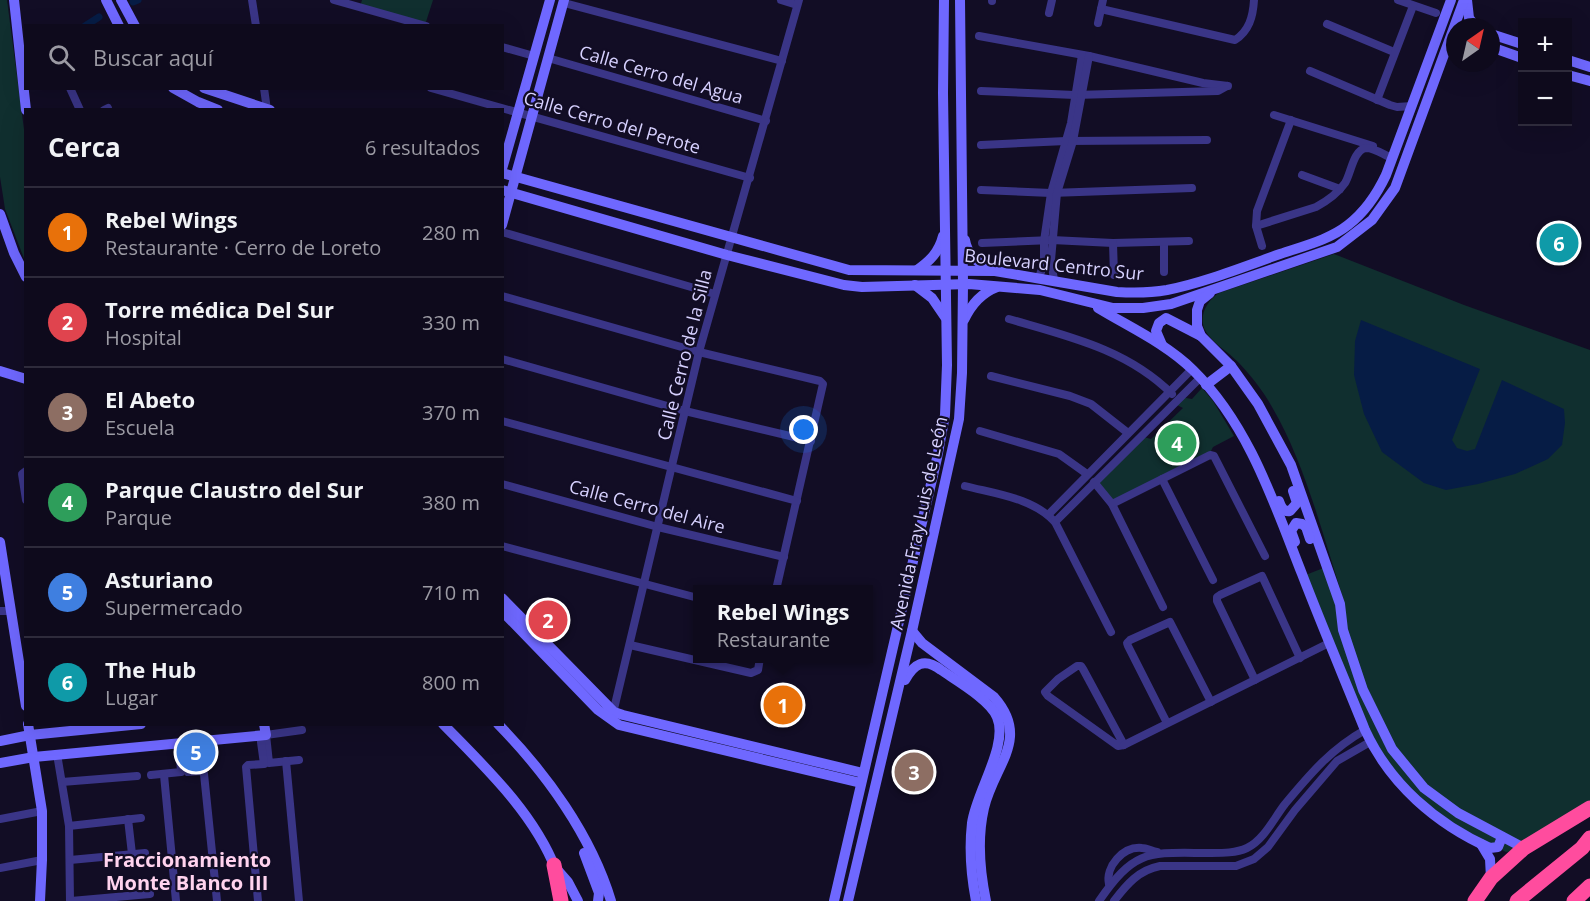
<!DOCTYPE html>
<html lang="es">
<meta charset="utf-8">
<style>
body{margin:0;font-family:"Open Sans",sans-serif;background:#1c1829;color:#f1f3f6}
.controls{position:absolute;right:18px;top:18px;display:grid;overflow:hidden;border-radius:0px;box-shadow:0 6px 24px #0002}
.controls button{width:54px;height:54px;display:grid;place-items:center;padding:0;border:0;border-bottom:2px solid #2e2b3b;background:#0e0a1c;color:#f1f3f6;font:30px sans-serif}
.compass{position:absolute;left:1446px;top:18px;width:54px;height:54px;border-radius:50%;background:#0e0a1c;box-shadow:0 6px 24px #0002;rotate:34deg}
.you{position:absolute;left:804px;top:430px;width:21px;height:21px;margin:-15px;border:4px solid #fff;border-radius:50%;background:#1a73e8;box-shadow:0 0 0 9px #1a73e833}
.badge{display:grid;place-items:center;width:39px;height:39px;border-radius:50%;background:#00defc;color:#fff;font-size:20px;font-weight:700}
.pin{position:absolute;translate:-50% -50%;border:3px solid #fff;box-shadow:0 2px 6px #0006}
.popup{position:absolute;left:693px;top:585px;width:180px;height:78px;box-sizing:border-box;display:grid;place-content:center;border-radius:0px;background:#0e0a1c;filter:drop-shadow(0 2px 4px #0005);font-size:20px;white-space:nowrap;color:#9b9aa3}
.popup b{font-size:22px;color:#f1f3f6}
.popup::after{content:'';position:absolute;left:50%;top:100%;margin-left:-12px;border:12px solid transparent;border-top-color:#0e0a1c}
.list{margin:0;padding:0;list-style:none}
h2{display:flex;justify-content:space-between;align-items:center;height:78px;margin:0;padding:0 24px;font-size:26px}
h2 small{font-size:20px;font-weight:400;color:#9b9aa3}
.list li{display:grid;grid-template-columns:39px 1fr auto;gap:18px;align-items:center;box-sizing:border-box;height:90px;padding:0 24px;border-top:2px solid #2e2b3b}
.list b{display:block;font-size:22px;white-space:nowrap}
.list p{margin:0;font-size:20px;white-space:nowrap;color:#9b9aa3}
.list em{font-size:20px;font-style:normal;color:#9b9aa3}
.icon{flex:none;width:33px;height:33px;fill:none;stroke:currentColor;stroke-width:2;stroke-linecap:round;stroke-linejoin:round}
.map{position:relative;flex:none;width:1590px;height:901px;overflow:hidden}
.search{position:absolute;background:#0e0a1c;box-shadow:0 6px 24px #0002;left:24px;top:24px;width:480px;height:66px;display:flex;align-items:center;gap:15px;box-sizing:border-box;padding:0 21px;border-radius:0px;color:#9b9aa3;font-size:22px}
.panel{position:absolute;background:#0e0a1c;box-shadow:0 6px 24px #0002;left:24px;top:108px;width:480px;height:618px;border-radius:0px}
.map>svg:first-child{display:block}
.green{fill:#102f2f}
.water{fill:#061c45}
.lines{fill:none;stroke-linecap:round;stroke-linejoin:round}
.canal{stroke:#061c45;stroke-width:7}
.street{stroke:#3a3587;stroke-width:8}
.secondary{stroke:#6f68ff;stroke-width:10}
.highway{stroke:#ff4c9e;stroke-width:15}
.labels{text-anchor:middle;stroke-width:4.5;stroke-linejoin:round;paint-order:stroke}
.street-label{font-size:18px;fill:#d7d1ff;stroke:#120d25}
.neighbourhood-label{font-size:20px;font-weight:bold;fill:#ffd3ee;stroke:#120d25}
</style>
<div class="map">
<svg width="1590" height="901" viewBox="0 0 1590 901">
<rect width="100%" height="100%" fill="#120d25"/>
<!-- green -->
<g class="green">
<polygon points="0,0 7,0 25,137 25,261 5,209 0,177"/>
<polygon points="362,0 433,0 425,25 360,7"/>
<path d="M1334 254 1464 305 1590 350V804L1512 851 1506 852 1432 813 1382 761 1303 576 1326 567 1345 604C1324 540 1306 465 1272 407 1263 391 1252 377 1239 363 1229 352 1210 342 1204 328 1199 314 1208 300 1219 293Z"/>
<polygon points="1202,388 1213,401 1234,436 1213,447 1209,455 1112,504 1094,482 1140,436 1151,439 1183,408 1173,403 1180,397 1192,399"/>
</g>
<!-- water -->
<polygon class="water" points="1361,320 1480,369 1452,440 1457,448 1467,451 1475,449 1502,380 1564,409 1565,423 1562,445 1548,459 1515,474 1478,484 1446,490 1424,483 1382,452 1364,414 1354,375 1355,341"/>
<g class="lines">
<!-- canal -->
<g class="canal">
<polyline points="133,2 138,0"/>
<polyline points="85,26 99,17"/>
</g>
<!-- street -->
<g class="street">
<polyline points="252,0 256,26"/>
<polyline points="334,0 426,26"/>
<polyline points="781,0 797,5"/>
<polyline points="1398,0 1436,13"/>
<polyline points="992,1 992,0"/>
<polyline points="564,3 782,61"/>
<path d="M1101 9 1235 40C1249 31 1253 17 1254 0"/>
<polyline points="1049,13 1052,0"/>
<polyline points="1098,23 1103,0"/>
<polyline points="1327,24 1394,52"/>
<polyline points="979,36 1089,56 1203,83 1228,86"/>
<polyline points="502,47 534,56"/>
<polyline points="548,58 766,121"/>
<polyline points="1310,71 1390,105 1397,107 1412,106"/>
<polyline points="70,88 80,110"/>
<polyline points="264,88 267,110"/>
<polyline points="431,88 750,178"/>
<polyline points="981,91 1075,95 1218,91 1227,86"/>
<polyline points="1377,100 1413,6"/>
<polyline points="104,110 108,108"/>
<polyline points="1274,115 1373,146"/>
<polyline points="981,145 1066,141 1207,140"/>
<polyline points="1302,175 1340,189"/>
<polyline points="981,190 1051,193 1192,188"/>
<path d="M1256 226 1316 207C1327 201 1338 193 1345 183 1351 174 1353 150 1366 148 1375 148 1384 155 1392 158"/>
<polyline points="502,232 715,294"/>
<polyline points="1164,242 1164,272"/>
<polyline points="982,243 1052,240 1113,243 1189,241"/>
<polyline points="1113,243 1114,275"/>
<polyline points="1262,246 1256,226 1257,211 1291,120"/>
<polyline points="1039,277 1044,264 1044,241 1051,193 1071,123 1082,55"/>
<polyline points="1054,280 1051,260 1057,193 1073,141 1089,56"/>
<polyline points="502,296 699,352 820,381 823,384 776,590"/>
<path d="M1009 319C1067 336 1127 349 1172 394"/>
<polyline points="502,359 685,411 811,441"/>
<polyline points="991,376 1070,396 1091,404 1128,433"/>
<polyline points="502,421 797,501"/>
<polyline points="980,431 1059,454 1087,474"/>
<polyline points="26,471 22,474 26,500"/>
<polyline points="1162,479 1213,580"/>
<polyline points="1094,482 1112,504 1163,607"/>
<polyline points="502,484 658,527 784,557"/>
<path d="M965 486C996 494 1033 498 1055 522L1111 632"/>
<polyline points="1112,504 1210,455 1214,456 1265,556"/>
<polyline points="1048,515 1192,369"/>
<polyline points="1055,522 1200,378"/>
<polyline points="502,546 698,598"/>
<polyline points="0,611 10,611"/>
<polyline points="630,645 751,673 758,670 760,658"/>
<polygon points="1077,666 1081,666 1083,669 1124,745 1118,746 1048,696 1045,692 1058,679"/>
<polyline points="1255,680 1217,601 1217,597 1220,595 1262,576 1300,658"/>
<polyline points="613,713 699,352 799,0"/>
<polyline points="1167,723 1128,646 1127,643 1130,640 1170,622 1211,702"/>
<polyline points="185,742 188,772 201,771 204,774 217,901"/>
<polyline points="1124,745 1329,643"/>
<polyline points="57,754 69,826 70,901"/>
<polyline points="299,760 269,763 266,735 302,730"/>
<polyline points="286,761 299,901"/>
<polyline points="151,775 181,772 179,743"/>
<polyline points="164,775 176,901"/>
<polyline points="62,782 137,776"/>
<polyline points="0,819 42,811"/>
<polyline points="128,819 132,854"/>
<polyline points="69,826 141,818"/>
<polyline points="70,860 145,853"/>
<polyline points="0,868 42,860"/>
<path d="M1109 884C1105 867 1123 846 1142 848 1146 848 1152 851 1157 852"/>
<polyline points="71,901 150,894"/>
<polyline points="258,901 246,767 248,765 264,764 260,735"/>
<path d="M1099 901C1136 847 1150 853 1211 853 1223 853 1236 853 1247 848 1264 840 1274 818 1285 804 1310 774 1331 749 1365 730"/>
<path d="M1114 901C1127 884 1139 870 1160 866H1236L1254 859 1268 847 1295 810 1337 761 1370 742"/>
</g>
<!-- secondary -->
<g class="secondary">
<polyline points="14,0 26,110"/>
<polyline points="106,0 119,26"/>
<polyline points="121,0 135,26"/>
<polyline points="1467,0 1469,18 1476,27"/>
<polyline points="1491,34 1522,44"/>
<polyline points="1491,47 1522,58"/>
<polyline points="1568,60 1590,67"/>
<polyline points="1568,75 1590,81"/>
<polyline points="173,88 198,102 218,110"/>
<polyline points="204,88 270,110"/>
<polyline points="502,169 550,0"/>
<path d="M502 173 849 270 995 271 1117 292C1133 293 1150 293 1167 290 1206 282 1243 267 1280 254 1303 246 1329 240 1348 225 1365 212 1377 194 1386 175L1451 0"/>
<polyline points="502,190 727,255 844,285 862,287 969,284 1040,290 1113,308 1143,308 1171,304 1337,247 1372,220 1395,188 1464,0"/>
<polyline points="0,214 14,253 26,277"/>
<polyline points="502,225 564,0"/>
<path d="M965 240C967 254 978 264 991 269"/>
<path d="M917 270C930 261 939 252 943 236"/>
<polyline points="915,285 932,298 945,317"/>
<polyline points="1210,293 1200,301 1197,310 1197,326 1201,336 1231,366 1258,404 1291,465 1340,604 1343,630 1363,690 1392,749 1424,788 1458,813 1524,848"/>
<path d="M1098 308C1131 328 1165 343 1193 370 1249 425 1274 503 1302 574 1322 626 1344 678 1365 730 1390 784 1436 824 1490 848L1498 847 1502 837"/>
<path d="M964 320C971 305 981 293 997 287"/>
<polyline points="1162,345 1156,331 1159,323 1166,318 1201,336"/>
<polyline points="0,371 26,379"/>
<polyline points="1206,385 1231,366"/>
<path d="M1279 501C1281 507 1283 512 1290 511L1297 503 1293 491"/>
<polyline points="0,542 26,706"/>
<polyline points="1295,542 1291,531 1296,523 1302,524 1306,527 1310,539"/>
<polyline points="502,598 614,712 623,715 863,773"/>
<polyline points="502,611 598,710 619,725 861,783"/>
<path d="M912 631 922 643 994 697C1031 739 994 765 984 808 977 838 980 872 986 901"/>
<path d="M905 680C914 664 924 657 941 670 957 681 990 700 997 717 1009 745 976 792 972 823 969 849 971 875 976 901"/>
<polyline points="28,724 42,811 42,860 40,901"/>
<path d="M443 724C485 767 534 813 556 870"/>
<path d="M498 724C546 773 591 835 611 901"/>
<polyline points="0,741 30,735 141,724"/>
<polyline points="0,763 34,757 266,735 264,724"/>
<polyline points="1481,844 1490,859 1491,878"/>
<polyline points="584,853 599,893 598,901"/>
<polyline points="554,866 568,882 578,901"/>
<polyline points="834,901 937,458 945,415 947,365 943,93 944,0"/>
<polyline points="848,901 912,631 959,419 962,373 963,284 960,0"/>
</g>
<!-- highway -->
<g class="highway">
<polyline points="554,865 561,901"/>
<polyline points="1475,901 1491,878 1524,848 1590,808"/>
<polyline points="1517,901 1582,848 1590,838"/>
<polyline points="1574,901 1590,886"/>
</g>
</g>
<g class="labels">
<!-- street labels -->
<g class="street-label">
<text transform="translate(661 75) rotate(16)" y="6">Calle Cerro del Agua</text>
<text transform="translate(612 123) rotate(16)" y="6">Calle Cerro del Perote</text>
<text transform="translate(1054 265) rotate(6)" y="6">Boulevard Centro Sur</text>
<text transform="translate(685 355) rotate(-76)" y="6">Calle Cerro de la Silla</text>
<text transform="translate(647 507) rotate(15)" y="6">Calle Cerro del Aire</text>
<text transform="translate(919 523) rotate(-78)" y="6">Avenida Fray Luis de León</text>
</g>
<!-- neighbourhood labels -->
<g class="neighbourhood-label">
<text x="187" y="867">Fraccionamiento<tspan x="187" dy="23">Monte Blanco III</tspan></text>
</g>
</g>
</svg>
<div class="controls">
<button>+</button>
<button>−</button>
</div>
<svg class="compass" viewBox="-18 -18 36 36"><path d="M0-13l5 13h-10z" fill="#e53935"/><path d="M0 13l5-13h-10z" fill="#9b9aa3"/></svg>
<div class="you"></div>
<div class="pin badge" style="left:783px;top:705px;background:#e8710a">1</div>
<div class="popup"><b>Rebel Wings</b>Restaurante</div>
<div class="pin badge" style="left:548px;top:620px;background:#e0444e">2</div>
<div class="pin badge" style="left:914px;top:772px;background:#8d6e63">3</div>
<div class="pin badge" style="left:1177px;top:443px;background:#2e9e5b">4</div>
<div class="pin badge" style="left:196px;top:752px;background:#3f7fe0">5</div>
<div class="pin badge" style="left:1559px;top:243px;background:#0f9aa8">6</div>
<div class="search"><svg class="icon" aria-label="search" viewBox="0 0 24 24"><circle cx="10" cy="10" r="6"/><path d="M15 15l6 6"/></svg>Buscar aquí</div>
<section class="panel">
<h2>Cerca<small>6 resultados</small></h2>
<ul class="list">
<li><span class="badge" style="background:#e8710a">1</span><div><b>Rebel Wings</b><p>Restaurante · Cerro de Loreto</p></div><em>280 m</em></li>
<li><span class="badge" style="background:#e0444e">2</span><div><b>Torre médica Del Sur</b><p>Hospital</p></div><em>330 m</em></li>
<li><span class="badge" style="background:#8d6e63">3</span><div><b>El Abeto</b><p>Escuela</p></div><em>370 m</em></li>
<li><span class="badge" style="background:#2e9e5b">4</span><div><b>Parque Claustro del Sur</b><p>Parque</p></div><em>380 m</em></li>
<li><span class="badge" style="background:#3f7fe0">5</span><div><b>Asturiano</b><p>Supermercado</p></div><em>710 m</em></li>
<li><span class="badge" style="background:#0f9aa8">6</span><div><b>The Hub</b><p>Lugar</p></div><em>800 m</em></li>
</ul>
</section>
</div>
